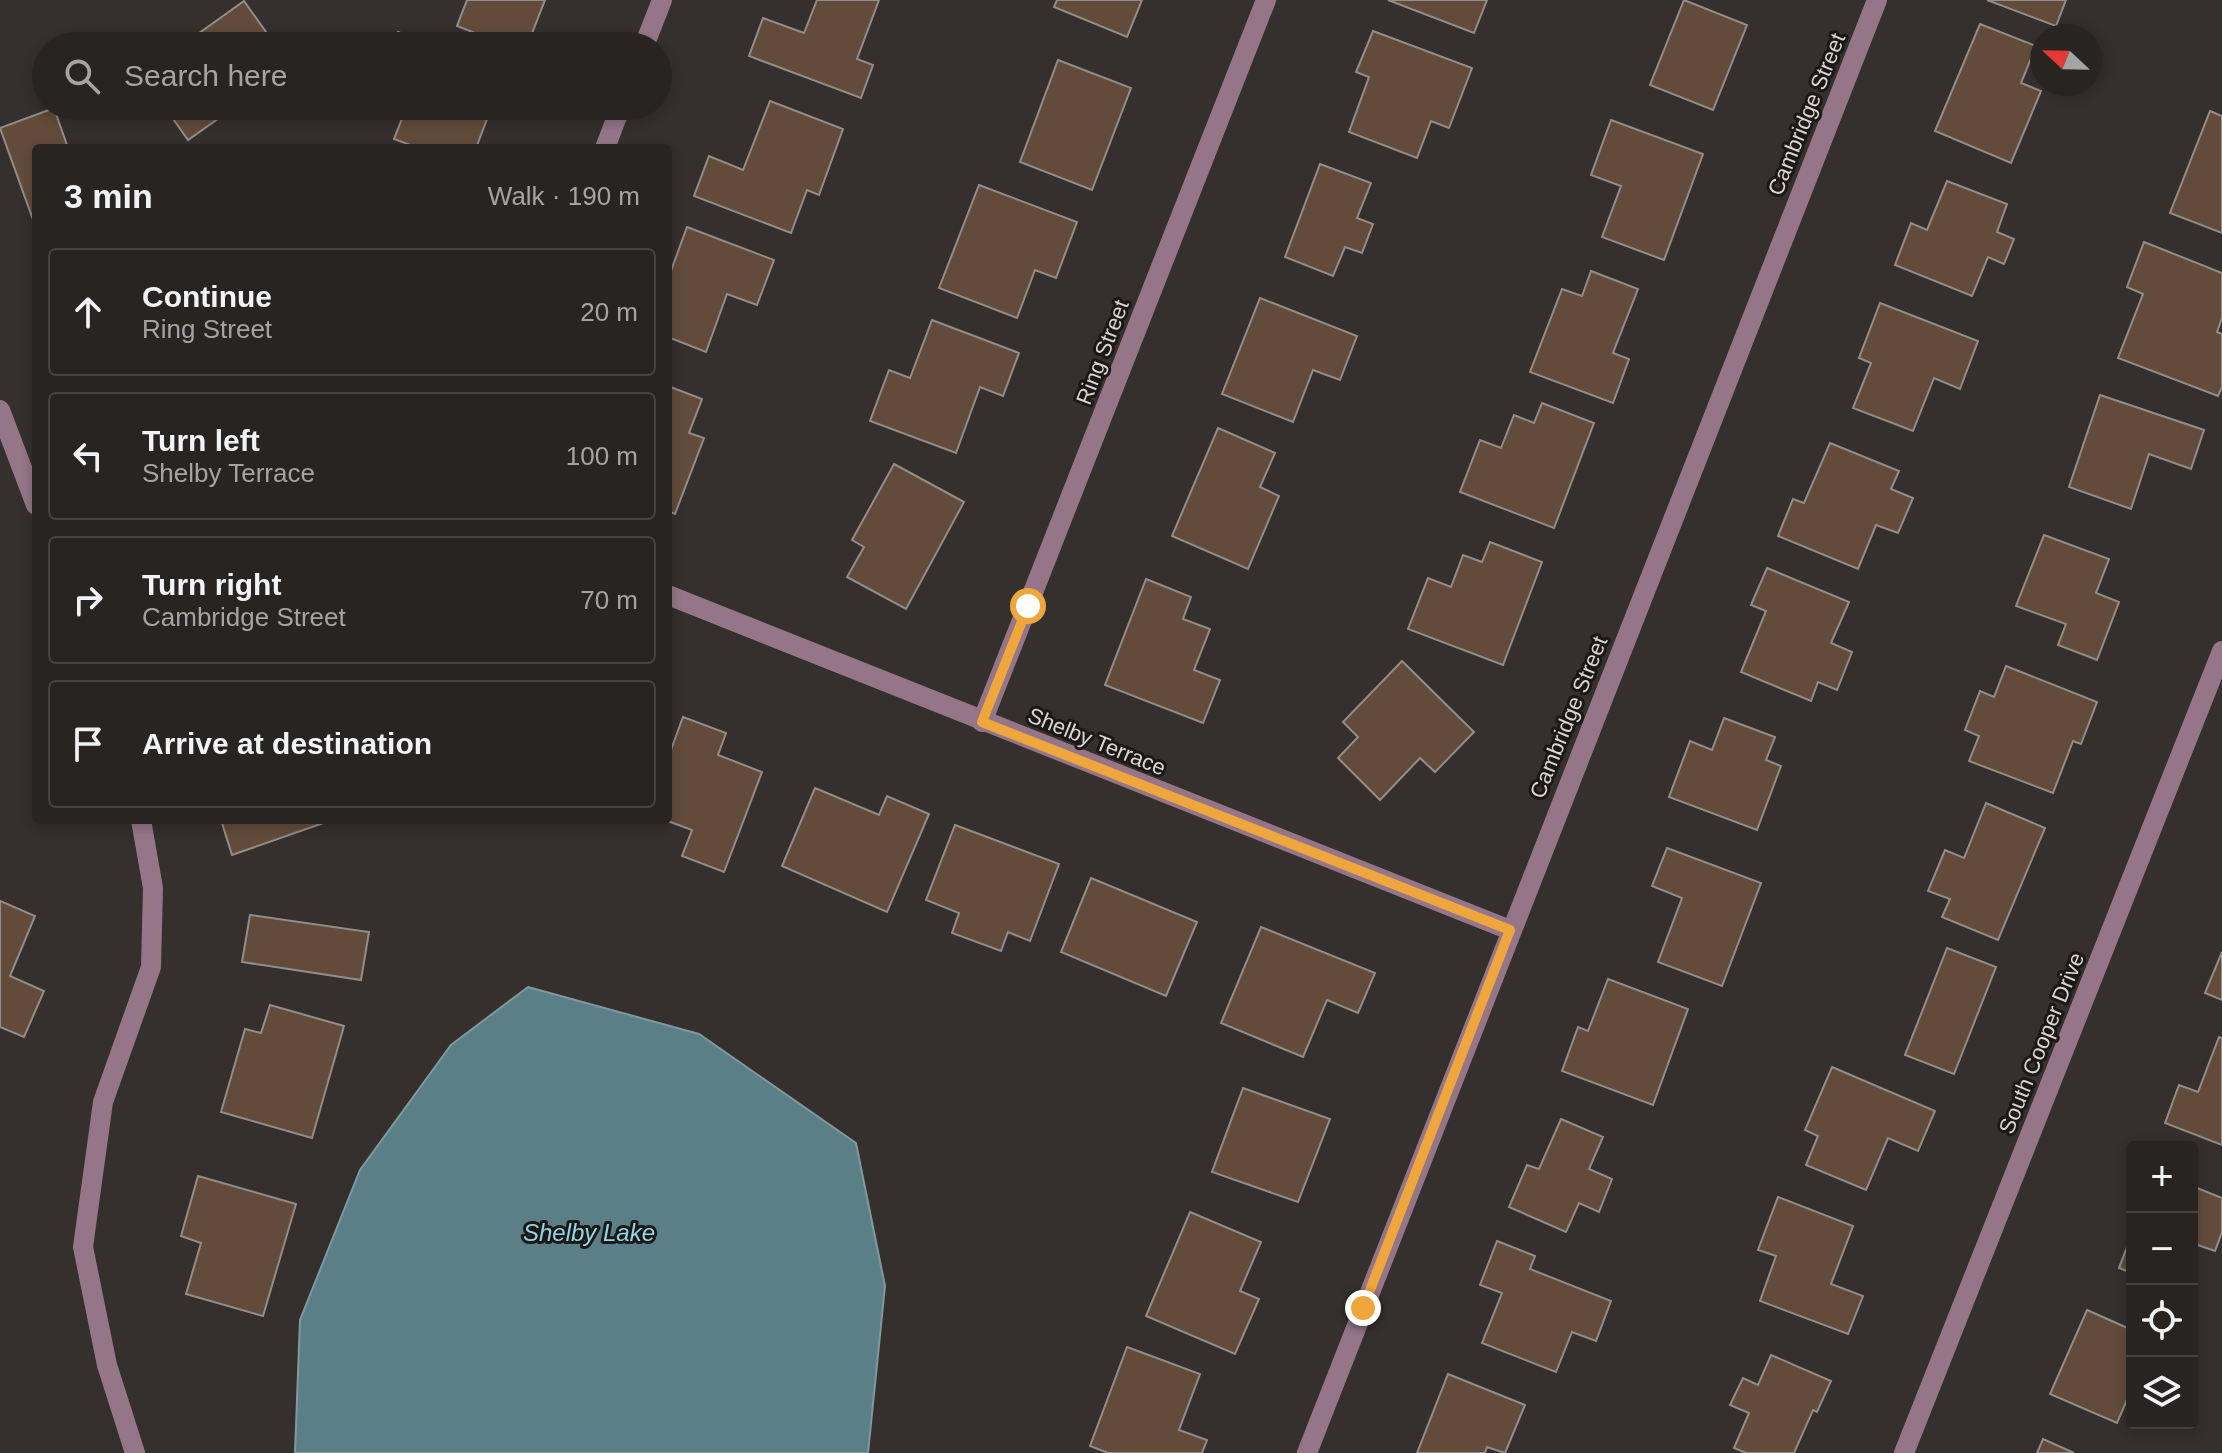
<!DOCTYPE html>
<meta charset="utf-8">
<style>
body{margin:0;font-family:Arial,sans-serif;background:#302c2a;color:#f1f3f6}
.controls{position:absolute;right:24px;bottom:24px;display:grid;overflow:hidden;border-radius:8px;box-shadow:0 4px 12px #0003}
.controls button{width:72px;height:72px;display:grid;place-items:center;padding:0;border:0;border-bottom:2px solid #444140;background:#282422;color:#f1f3f6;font:40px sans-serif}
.compass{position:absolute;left:2030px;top:24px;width:72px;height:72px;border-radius:50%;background:#282422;box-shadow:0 4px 12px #0003;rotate:292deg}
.stop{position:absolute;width:24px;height:24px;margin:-18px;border:6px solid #efa73d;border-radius:50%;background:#fff}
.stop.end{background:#efa73d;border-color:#fff;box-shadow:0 2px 8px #0008}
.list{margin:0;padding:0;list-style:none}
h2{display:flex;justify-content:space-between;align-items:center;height:104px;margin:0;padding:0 32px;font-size:34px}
h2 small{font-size:26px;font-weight:400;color:#a5a4a5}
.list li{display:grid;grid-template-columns:52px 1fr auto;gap:24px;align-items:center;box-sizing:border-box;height:128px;margin:0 16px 16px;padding:0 16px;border:2px solid #444140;border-radius:8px}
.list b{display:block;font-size:30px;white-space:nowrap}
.list p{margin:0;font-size:26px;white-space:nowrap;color:#a5a4a5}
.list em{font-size:26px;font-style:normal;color:#a5a4a5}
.icon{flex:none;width:44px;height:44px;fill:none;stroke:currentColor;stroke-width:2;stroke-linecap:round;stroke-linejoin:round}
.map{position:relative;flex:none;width:2222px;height:1453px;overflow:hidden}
.search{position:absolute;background:#282422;box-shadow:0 4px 12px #0003;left:32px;top:32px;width:640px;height:88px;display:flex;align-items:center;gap:20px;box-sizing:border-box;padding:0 28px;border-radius:44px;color:#a5a4a5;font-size:30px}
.panel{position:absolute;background:#282422;box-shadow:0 4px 12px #0003;left:32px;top:144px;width:640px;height:680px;border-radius:8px}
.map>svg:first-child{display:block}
.water{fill:#5b7f86;stroke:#80999d;stroke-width:2}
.building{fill:#624b3a;stroke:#938d89;stroke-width:2}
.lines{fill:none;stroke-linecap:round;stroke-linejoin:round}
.minor{stroke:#947688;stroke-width:20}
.route{stroke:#efa73d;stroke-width:10}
.labels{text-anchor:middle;stroke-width:6;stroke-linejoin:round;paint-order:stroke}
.street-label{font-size:22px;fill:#d8d5d3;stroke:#1b1817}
.water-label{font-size:24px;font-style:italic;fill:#91d7e5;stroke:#1b1817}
</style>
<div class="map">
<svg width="2222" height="1453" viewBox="0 0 2222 1453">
<rect width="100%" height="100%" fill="#35302d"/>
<!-- water -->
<polygon class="water" points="528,987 699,1034 856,1143 885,1286 868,1453 295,1453 300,1320 360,1170 451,1045"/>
<!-- building -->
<g class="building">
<polygon points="467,0 545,0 527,46 508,46 457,26"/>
<polygon points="817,0 879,0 857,59 873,65 861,98 749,56 763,18 804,33"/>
<polygon points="1057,0 1142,0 1127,37 1054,7"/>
<polygon points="1388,0 1487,0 1474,33"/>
<polygon points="1684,0 1747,25 1713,110 1650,85"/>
<polygon points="1987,0 2066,0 2056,26"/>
<polygon points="244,1 276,46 181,46"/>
<polygon points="1980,24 2036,46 2021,83 2041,91 2011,163 1935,131"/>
<polygon points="1373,31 1472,68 1449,128 1431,121 1417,158 1349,132 1369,77 1356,72"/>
<polygon points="398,32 435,46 392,46"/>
<polygon points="1058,60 1131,88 1092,190 1020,162"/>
<polygon points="770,101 843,129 819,195 807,190 791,233 694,196 709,156 743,170"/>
<polygon points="164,106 236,106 188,140"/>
<polygon points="407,106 492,106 476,148 418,148 394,139"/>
<polygon points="54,108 68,148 36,148 36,228 0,128"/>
<polygon points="2210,111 2222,116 2222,233 2170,213"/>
<polygon points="1611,120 1703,154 1664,260 1602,237 1621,186 1591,175"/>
<polygon points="1320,164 1371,183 1357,218 1373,224 1362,253 1345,247 1333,276 1285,257"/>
<polygon points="1947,181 2007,204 1997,232 2014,239 2004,264 1988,257 1972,296 1895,265 1911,223 1927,230"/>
<polygon points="979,185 1077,222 1056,278 1035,270 1017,318 939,288"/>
<polygon points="687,227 774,260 757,305 727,294 706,352 668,337 668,279"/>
<polygon points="2144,242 2222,273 2222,318 2217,332 2222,334 2222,387 2218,396 2118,358 2143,294 2127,287"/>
<polygon points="1591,271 1638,289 1613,353 1629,359 1613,403 1530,372 1562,289 1582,296"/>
<polygon points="1260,298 1357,336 1340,380 1313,370 1293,422 1222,394"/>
<polygon points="1880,303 1978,341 1960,389 1934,378 1913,431 1853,408 1871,363 1859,358"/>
<polygon points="932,320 1019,353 1003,396 980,387 956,453 870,421 889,370 910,378"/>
<polygon points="668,386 702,399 689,433 704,438 675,514 668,511"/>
<polygon points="2100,395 2204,430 2191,469 2149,454 2131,509 2069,487"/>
<polygon points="1542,403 1594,423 1554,528 1460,492 1480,440 1501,448 1514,415 1534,423"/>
<polygon points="1218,428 1275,453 1260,487 1279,496 1248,569 1172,536"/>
<polygon points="1830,443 1899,471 1891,489 1913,498 1898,533 1876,525 1858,569 1778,536 1793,499 1804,503"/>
<polygon points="894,464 964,502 906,609 847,577 864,547 852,540"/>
<polygon points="2044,535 2109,559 2096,593 2119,602 2097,660 2058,645 2066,624 2016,606"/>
<polygon points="1490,542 1542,562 1503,665 1408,629 1428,578 1451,587 1463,555 1482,562"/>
<polygon points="1767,568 1849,602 1831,643 1852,652 1837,690 1818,682 1811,701 1741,672 1766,611 1751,605"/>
<polygon points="1146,579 1191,597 1183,619 1210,629 1194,670 1220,680 1203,723 1105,685"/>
<polygon points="1402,661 1474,732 1435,772 1420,758 1380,800 1338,758 1358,737 1343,722"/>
<polygon points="2006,666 2097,702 2081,744 2073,741 2053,793 1969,761 1979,736 1965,730 1980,691 1994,697"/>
<polygon points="683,717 726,733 718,755 762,772 724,872 682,856 692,830 665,820 668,820 668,758"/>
<polygon points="1724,718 1775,737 1766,760 1781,766 1757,830 1669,797 1690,741 1712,750"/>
<polygon points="815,788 879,815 887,796 929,814 887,912 782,866"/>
<polygon points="1986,803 2045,828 1998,940 1942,917 1950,899 1928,891 1945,850 1964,858"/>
<polygon points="221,820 332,820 232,855"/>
<polygon points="955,825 1059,864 1030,941 1008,932 1001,951 952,933 959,913 926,900"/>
<polygon points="1667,848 1761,883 1722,986 1658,962 1682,898 1652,886"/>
<polygon points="1091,878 1197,922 1166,996 1061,952"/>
<polygon points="0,901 35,916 10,976 44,991 24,1037 0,1027"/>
<polygon points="250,915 369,932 361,980 242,962"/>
<polygon points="1261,927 1375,973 1358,1013 1327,1000 1303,1057 1221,1023"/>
<polygon points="1947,948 1996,967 1954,1074 1905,1055"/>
<polygon points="2222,952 2222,1000 2205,993"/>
<polygon points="1608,979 1688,1009 1653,1105 1562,1071 1578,1027 1588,1031"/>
<polygon points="270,1005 344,1026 312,1138 221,1112 245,1029 261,1033"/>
<polygon points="2219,1037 2222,1038 2222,1145 2165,1123 2179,1085 2198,1092"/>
<polygon points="1832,1067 1935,1111 1918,1151 1888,1138 1866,1190 1806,1165 1818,1136 1805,1130"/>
<polygon points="1243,1088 1330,1119 1298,1202 1212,1172"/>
<polygon points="1561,1119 1603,1137 1589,1169 1612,1179 1599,1212 1579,1203 1566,1232 1509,1207 1527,1165 1539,1169"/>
<polygon points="198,1176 296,1204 263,1316 186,1294 201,1243 181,1236"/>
<polygon points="2192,1186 2222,1198 2222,1232 2215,1251 2192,1243"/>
<polygon points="1778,1197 1853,1226 1831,1284 1863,1296 1848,1334 1760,1301 1776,1256 1758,1250"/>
<polygon points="1190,1212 1261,1242 1240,1291 1259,1299 1235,1354 1146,1316"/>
<polygon points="2132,1234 2132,1273 2119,1268"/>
<polygon points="1497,1241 1535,1256 1530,1269 1611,1301 1596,1341 1572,1332 1556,1372 1482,1343 1502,1293 1480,1285"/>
<polygon points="2087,1310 2132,1330 2132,1388 2117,1423 2050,1394"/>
<polygon points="1127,1347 1200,1374 1179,1430 1207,1440 1202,1453 1108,1453 1090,1446"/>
<polygon points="1771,1355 1831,1381 1817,1412 1813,1410 1794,1453 1746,1453 1734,1448 1749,1413 1730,1405 1743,1378 1758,1385"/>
<polygon points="1448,1374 1525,1405 1505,1453 1487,1447 1485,1453 1417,1453"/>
<polygon points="2043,1439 2074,1453 2037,1453"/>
</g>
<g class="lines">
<!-- minor -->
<g class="minor">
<polyline points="644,46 662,0"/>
<polyline points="605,148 621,106"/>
<polyline points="0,410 36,505"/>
<polyline points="668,595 1510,930"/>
<polyline points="982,722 1266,0"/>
<polyline points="135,1453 107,1365 83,1247 103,1102 151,967 153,888 141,820"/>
<polyline points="1307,1453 1877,0"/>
<polyline points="1904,1453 2222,651"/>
</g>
</g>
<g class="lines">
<!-- route -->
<polyline class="route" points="1028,606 982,722 1510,930 1363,1308"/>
</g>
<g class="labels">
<!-- street labels -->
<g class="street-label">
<text transform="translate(1806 114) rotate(-68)" y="8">Cambridge Street</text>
<text transform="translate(1102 352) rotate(-69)" y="8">Ring Street</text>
<text transform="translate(1568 717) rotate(-68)" y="8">Cambridge Street</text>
<text transform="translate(1097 741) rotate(22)" y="8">Shelby Terrace</text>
<text transform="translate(2041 1043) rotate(-68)" y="8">South Cooper Drive</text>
</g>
<!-- water labels -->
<g class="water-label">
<text x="589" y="1241">Shelby Lake</text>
</g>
</g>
</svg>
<div class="controls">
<button>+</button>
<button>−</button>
<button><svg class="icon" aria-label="locate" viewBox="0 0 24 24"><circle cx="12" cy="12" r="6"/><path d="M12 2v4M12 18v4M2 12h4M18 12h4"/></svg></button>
<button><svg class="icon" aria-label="layers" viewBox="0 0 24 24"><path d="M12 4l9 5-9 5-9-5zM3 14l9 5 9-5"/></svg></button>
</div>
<svg class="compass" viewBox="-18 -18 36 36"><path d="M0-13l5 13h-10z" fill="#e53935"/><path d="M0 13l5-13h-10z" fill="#a5a4a5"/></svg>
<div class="stop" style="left:1028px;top:606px"></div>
<div class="stop end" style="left:1363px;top:1308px"></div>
<div class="search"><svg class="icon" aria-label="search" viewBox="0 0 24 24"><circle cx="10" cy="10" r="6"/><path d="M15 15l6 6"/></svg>Search here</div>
<section class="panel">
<h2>3 min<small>Walk · 190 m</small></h2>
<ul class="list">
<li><svg class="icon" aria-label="ahead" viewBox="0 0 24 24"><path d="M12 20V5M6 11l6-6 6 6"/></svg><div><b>Continue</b><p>Ring Street</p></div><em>20 m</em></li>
<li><svg class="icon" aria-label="left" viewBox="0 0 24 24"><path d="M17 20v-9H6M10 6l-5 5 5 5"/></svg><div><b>Turn left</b><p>Shelby Terrace</p></div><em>100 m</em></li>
<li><svg class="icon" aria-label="right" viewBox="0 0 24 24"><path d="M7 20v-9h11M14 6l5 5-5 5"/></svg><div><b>Turn right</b><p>Cambridge Street</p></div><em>70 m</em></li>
<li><svg class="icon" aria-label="arrive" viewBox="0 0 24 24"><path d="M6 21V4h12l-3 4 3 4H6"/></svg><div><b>Arrive at destination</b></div></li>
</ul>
</section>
</div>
